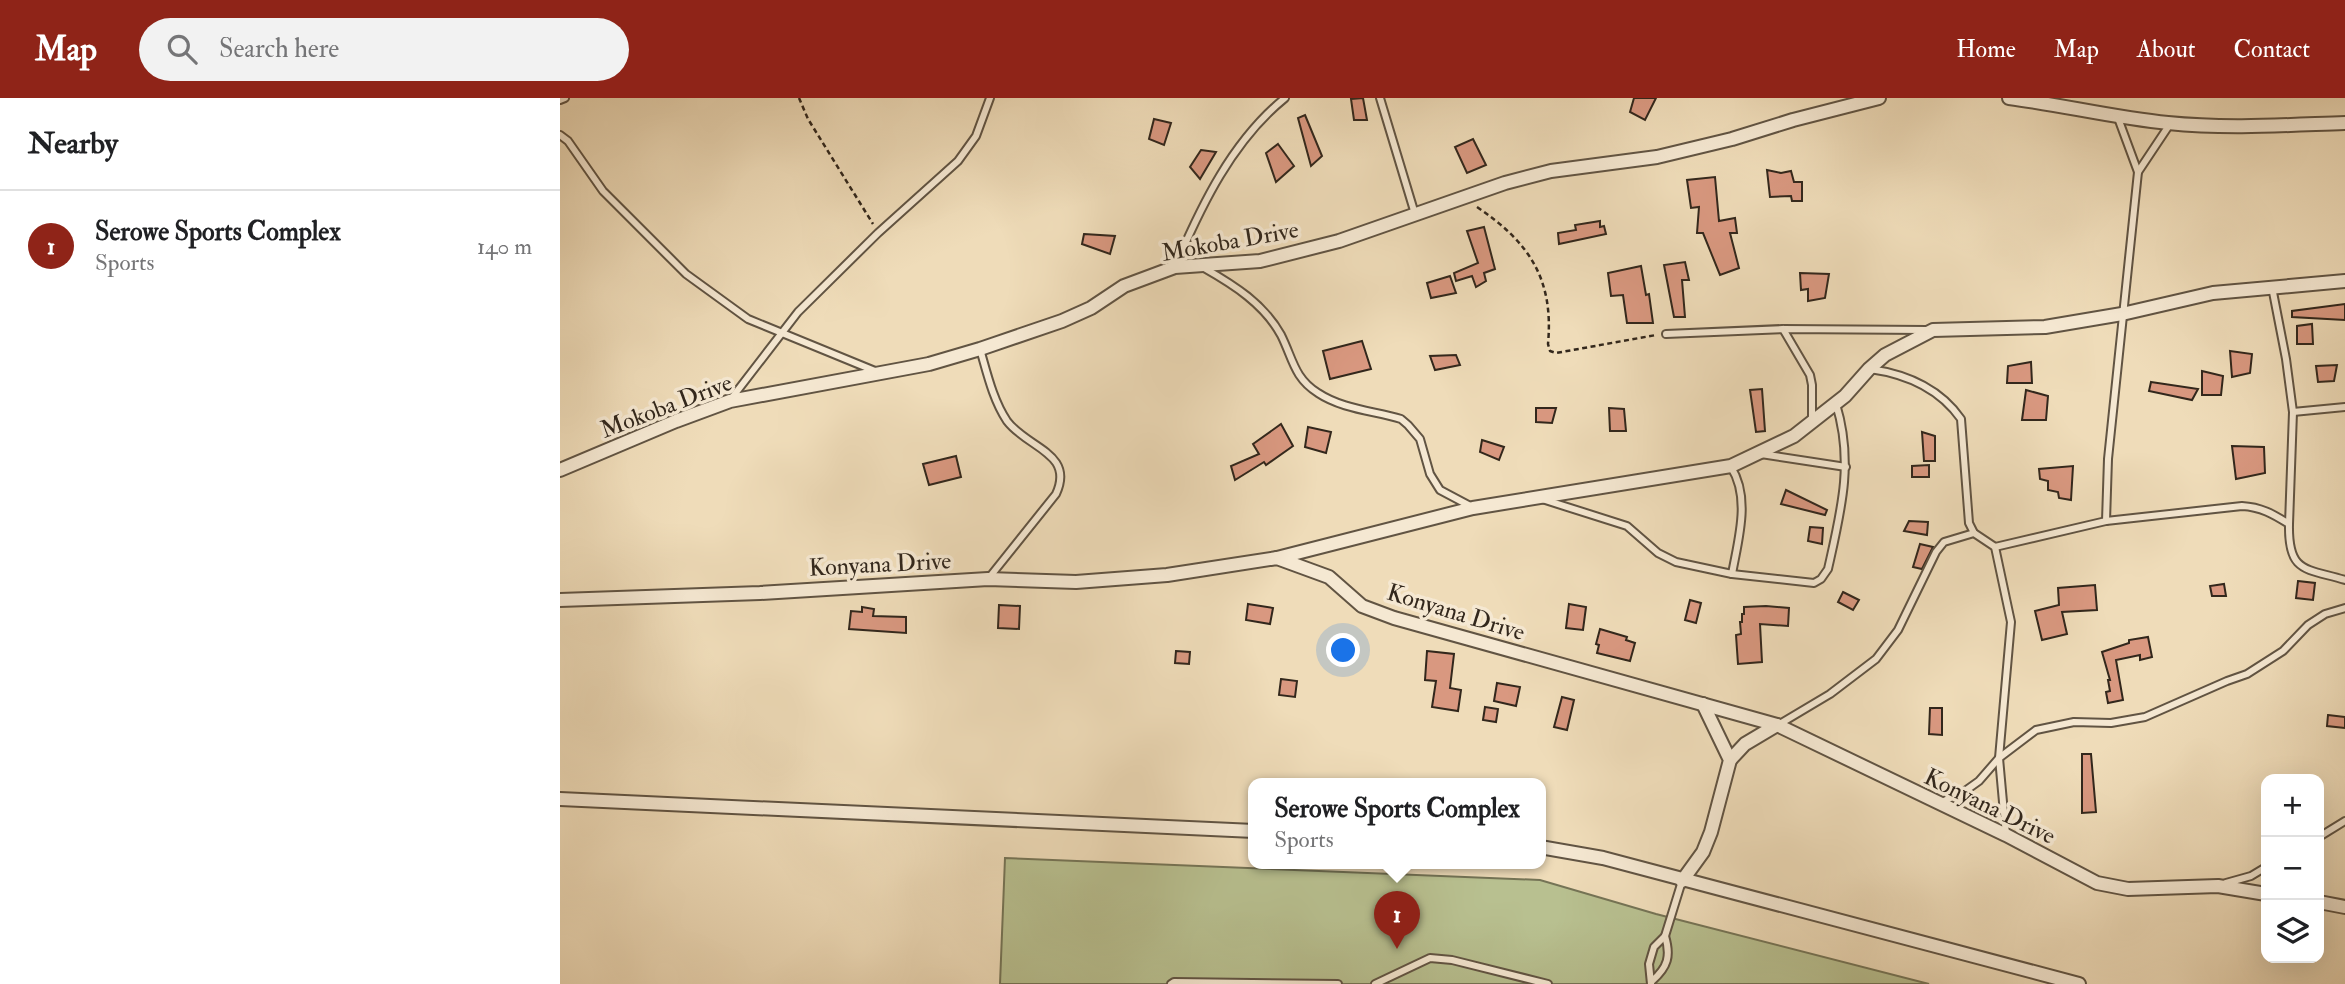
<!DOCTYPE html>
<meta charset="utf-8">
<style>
body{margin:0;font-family:"IM FELL Double Pica",serif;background:#f2f2f2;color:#202124}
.controls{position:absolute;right:21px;bottom:21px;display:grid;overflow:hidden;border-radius:14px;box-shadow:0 7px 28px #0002}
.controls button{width:63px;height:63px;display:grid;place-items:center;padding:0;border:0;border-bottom:2px solid #e0e0e0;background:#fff;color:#202124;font:35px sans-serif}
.you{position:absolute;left:784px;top:553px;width:24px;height:24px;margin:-18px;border:5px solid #fff;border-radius:50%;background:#1a73e8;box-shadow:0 0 0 10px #1a73e833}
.badge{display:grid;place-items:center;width:46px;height:46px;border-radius:50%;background:#8f2418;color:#fff;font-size:23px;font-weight:700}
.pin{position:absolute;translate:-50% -58px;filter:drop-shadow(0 2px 4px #0008)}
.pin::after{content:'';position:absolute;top:37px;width:24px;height:21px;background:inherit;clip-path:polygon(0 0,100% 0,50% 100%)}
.popup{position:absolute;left:688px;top:680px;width:298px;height:91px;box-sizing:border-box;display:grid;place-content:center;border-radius:14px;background:#fff;filter:drop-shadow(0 2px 5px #0005);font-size:23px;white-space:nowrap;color:#757577}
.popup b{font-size:26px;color:#202124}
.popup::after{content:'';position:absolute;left:50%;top:100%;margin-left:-14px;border:14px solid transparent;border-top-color:#fff}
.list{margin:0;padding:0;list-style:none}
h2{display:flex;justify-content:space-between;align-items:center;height:91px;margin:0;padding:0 28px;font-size:30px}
h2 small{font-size:23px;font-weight:400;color:#757577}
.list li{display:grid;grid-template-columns:46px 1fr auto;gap:21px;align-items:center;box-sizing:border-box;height:112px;padding:0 28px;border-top:2px solid #e0e0e0}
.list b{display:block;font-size:26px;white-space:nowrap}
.list p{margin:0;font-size:23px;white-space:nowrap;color:#757577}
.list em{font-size:23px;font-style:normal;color:#757577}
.icon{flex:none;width:38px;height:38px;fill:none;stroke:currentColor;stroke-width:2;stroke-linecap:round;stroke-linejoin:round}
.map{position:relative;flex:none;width:1785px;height:886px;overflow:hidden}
header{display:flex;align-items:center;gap:42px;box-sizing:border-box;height:98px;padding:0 35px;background:#8f2418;color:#fff}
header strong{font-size:33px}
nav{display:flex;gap:38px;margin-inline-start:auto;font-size:24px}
.search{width:490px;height:63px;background:#f2f2f2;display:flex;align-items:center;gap:18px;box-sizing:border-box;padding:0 24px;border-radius:38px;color:#757577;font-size:26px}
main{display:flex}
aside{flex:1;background:#fff}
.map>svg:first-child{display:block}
.green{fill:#b8c090;stroke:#757456;stroke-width:2}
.building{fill:#d99880;stroke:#32271c;stroke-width:2}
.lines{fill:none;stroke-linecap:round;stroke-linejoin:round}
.lane-casing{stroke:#615443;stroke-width:10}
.street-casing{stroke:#615443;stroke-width:16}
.path{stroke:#32271c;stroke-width:2.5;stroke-dasharray:5 3.5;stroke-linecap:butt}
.lane{stroke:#f5e8d2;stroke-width:6}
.street{stroke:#f5e8d2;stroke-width:12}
.labels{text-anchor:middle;stroke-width:7;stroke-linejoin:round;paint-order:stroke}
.street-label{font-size:24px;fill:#32271c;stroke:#f5e8d2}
</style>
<header>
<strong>Map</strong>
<div class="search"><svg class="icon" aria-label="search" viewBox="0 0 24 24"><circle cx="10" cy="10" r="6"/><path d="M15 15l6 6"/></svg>Search here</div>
<nav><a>Home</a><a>Map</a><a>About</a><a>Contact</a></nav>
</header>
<main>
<aside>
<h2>Nearby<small></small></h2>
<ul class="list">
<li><span class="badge">1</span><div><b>Serowe Sports Complex</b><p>Sports</p></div><em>140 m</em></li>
</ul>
</aside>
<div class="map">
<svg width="1785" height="886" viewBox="0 0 1785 886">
<rect width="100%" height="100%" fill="#efdcb9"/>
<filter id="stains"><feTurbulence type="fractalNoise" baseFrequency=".00286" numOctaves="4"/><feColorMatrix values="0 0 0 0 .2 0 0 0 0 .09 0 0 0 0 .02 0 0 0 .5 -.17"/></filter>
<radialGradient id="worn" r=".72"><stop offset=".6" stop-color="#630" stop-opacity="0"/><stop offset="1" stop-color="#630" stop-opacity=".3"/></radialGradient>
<!-- green -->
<polygon class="green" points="445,760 980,782 1096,816 1369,886 440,886"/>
<!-- building -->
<g class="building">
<polygon points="803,0 807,22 794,22 791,1"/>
<polygon points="1074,0 1096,0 1085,22 1070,14"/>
<polygon points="745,17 762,58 751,68 738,20"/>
<polygon points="594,21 611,25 604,47 589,41"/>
<polygon points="913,41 926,67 907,75 895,49"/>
<polygon points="718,46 734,68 716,84 706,55"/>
<polygon points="641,52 656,54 640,81 630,69"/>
<polygon points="1207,72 1221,75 1231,73 1234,84 1242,84 1242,103 1232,103 1231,98 1210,99"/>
<polygon points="1155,79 1159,123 1175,120 1177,135 1170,135 1179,170 1160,177 1143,135 1137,135 1139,109 1131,110 1127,82"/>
<polygon points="1040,123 1040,129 1044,128 1046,136 999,146 998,135 1016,132 1015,127"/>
<polygon points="924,129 935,171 924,175 926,183 916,189 912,178 896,183 894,175 918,165 907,133"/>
<polygon points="524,136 555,138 550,156 522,146"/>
<polygon points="1125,164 1129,182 1122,182 1125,219 1114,219 1104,167"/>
<polygon points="1081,168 1086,197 1089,196 1093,225 1067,225 1063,197 1051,198 1048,175"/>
<polygon points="1240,175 1269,176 1265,200 1248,203 1248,191 1241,192"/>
<polygon points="890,178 896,195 871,200 867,185"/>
<polygon points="1785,206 1785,222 1732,219 1732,213"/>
<polygon points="1752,226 1753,246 1737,246 1737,228"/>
<polygon points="802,243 811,271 770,281 763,253"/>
<polygon points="1670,253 1692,256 1690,275 1672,279"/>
<polygon points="896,257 900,267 875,272 870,258"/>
<polygon points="1471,264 1472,285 1447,285 1448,268"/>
<polygon points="1777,267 1774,283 1758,284 1756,268"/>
<polygon points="1642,273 1663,278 1661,297 1642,297"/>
<polygon points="1591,284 1638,291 1632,302 1589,293"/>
<polygon points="1202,291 1205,333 1196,334 1190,292"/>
<polygon points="1466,292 1488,298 1486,322 1462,322"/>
<polygon points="976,310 996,310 992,325 976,324"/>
<polygon points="1049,310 1064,311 1066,333 1050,333"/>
<polygon points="721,326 733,348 706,367 704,364 675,382 671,368 699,356 693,346"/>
<polygon points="748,329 771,334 766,355 745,349"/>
<polygon points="1362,334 1375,338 1375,363 1364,363"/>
<polygon points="922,342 944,349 939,362 920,354"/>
<polygon points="1672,348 1704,349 1705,375 1676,381"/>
<polygon points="396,358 401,379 369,387 363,366"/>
<polygon points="1369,367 1369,379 1352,379 1352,368"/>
<polygon points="1513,368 1511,402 1499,400 1498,394 1488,392 1488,383 1480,381 1479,371"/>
<polygon points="1226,392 1267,412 1265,417 1221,406"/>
<polygon points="1349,423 1368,424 1367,437 1344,433"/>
<polygon points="1250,429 1263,430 1262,446 1248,443"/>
<polygon points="1360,446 1373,449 1362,471 1353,469"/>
<polygon points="1738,483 1755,485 1753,502 1736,500"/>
<polygon points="1664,486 1666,498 1652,498 1650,488"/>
<polygon points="1535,487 1537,512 1502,514 1507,536 1482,542 1475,513 1499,507 1498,490"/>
<polygon points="1283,494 1299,502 1293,512 1278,504"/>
<polygon points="1130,502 1141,505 1136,525 1125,522"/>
<polygon points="688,506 713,510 710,526 686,522"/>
<polygon points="1009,506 1026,509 1023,532 1006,530"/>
<polygon points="439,507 460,508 459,531 438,530"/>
<polygon points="1206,508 1229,510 1228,528 1200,526 1202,564 1178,566 1176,537 1181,536 1180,524 1182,524 1182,516 1184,516 1184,509"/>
<polygon points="302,509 314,511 313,518 346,519 346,535 289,531 291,513 302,514"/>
<polygon points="1040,531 1067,539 1066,542 1075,545 1070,563 1037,555 1039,547 1036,546"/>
<polygon points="1588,539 1592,559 1580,562 1580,557 1556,562 1563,602 1548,605 1546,594 1550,593 1548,582 1550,582 1542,554 1569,545 1569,542"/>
<polygon points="616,553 630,554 629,566 615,565"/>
<polygon points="867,553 894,556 890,590 901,592 898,613 872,609 876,583 865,582"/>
<polygon points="721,581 737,583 735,599 719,597"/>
<polygon points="937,585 960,589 956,608 934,603"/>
<polygon points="1002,599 1014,602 1007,632 994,629"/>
<polygon points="925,609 938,611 936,624 923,622"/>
<polygon points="1370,610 1382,610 1382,637 1369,636"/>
<polygon points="1768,617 1785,619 1785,630 1767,628"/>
<polygon points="1522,656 1531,656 1536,714 1522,715"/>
</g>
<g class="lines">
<defs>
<g id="lane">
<polyline points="820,0 855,116"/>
<polyline points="0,2 5,0"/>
<polyline points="1558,20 1578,74"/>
<polyline points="0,37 8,43 43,93 126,176 188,221 315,273"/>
<path d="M615 169C641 108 672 43 725 0"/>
<path d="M644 170C674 187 704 206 721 237 733 261 734 280 758 295 782 311 814 313 841 321L848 327 860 341 870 376 880 392 912 409"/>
<polyline points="1712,189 1726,261 1733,314 1729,426"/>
<polyline points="1223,231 1250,277 1252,287 1252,322"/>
<polyline points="1106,236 1223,231 1367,232"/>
<path d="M420 251C427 275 433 302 447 323 467 350 515 355 496 396L428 481"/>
<path d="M1310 271C1346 276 1380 291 1401 321L1409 425 1414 435 1435 449 1451 524 1439 660 1446 737"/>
<polyline points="171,301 238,214 318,135 398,63 416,38 430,0"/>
<polyline points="1733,314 1785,309"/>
<polyline points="1201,356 1286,369"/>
<path d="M982 401 1067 428 1098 455 1116 464 1172 476C1178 442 1191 400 1171 369"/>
<path d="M1546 423 1682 408C1701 409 1713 416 1729 426 1728 475 1745 470 1785 482"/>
<polyline points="1435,449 1546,423 1548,361 1578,74 1610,26"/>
<path d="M1172 476 1254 485 1261 481 1268 471C1281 413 1294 364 1276 306"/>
<polyline points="1218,627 1270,596 1316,561 1338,532 1376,454 1384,444 1414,435"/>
<polyline points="1380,705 1405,693 1419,683 1439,660 1476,632 1514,624 1551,625 1585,619 1667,583 1687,576 1723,553 1748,527 1765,516 1785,510"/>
<polyline points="1759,739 1785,723"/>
<polyline points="1666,785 1691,778 1706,769"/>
<path d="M1092 883C1108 869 1111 858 1105 838"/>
<polyline points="611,886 614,884 778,886"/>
<polyline points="815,886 870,860 892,862 988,886"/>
<polyline points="1091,886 1089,866 1094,849 1105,838 1122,783"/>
</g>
<g id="street">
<path d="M1449 0C1503 7 1555 20 1608 25 1667 31 1726 27 1785 25"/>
<polyline points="0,372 116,323 170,303 369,266 420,251 502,223 531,210 564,188 615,169 700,163 779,143 945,85 991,73 1097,59 1172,41 1233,22 1319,0"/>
<polyline points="717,460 913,410 1171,368 1234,338 1285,298 1309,271 1325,257 1373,232 1485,229 1562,216 1653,195 1785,183"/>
<polyline points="0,502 200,495 428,481 516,484 607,477 717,460 769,479 802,508 834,520 1217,627 1446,737 1537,785 1568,791 1658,788 1706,796"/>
<polyline points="1170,662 1185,646 1217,627"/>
<polyline points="0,701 694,733"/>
<polyline points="980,749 1043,760 1519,886"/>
<polyline points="1122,783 1143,754 1151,734 1170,662 1143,606"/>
<polyline points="1759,804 1785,809"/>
</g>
</defs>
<!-- lane casing -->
<use href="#lane" class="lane-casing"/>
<!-- street casing -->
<use href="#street" class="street-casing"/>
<!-- path -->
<g class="path">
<polyline points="239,0 248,21 313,126"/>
<path d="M917 109C969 144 994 181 988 246L990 253 996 255 1096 237"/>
</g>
<!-- lane -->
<use href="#lane" class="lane"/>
<!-- street -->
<use href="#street" class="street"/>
</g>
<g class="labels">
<!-- street labels -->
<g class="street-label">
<text transform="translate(670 143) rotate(-10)" y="8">Mokoba Drive</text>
<text transform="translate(106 308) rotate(-21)" y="8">Mokoba Drive</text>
<text transform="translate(320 466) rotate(-3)" y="8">Konyana Drive</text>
<text transform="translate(896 514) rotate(17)" y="8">Konyana Drive</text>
<text transform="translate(1430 708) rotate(26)" y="8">Konyana Drive</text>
</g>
</g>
<rect width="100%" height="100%" filter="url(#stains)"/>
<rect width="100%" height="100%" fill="url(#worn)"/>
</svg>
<div class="controls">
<button>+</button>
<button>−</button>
<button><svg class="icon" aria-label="layers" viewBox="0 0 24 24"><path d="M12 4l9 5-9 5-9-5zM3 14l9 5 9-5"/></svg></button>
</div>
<div class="you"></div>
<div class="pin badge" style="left:837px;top:851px">1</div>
<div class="popup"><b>Serowe Sports Complex</b>Sports</div>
</div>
</main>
